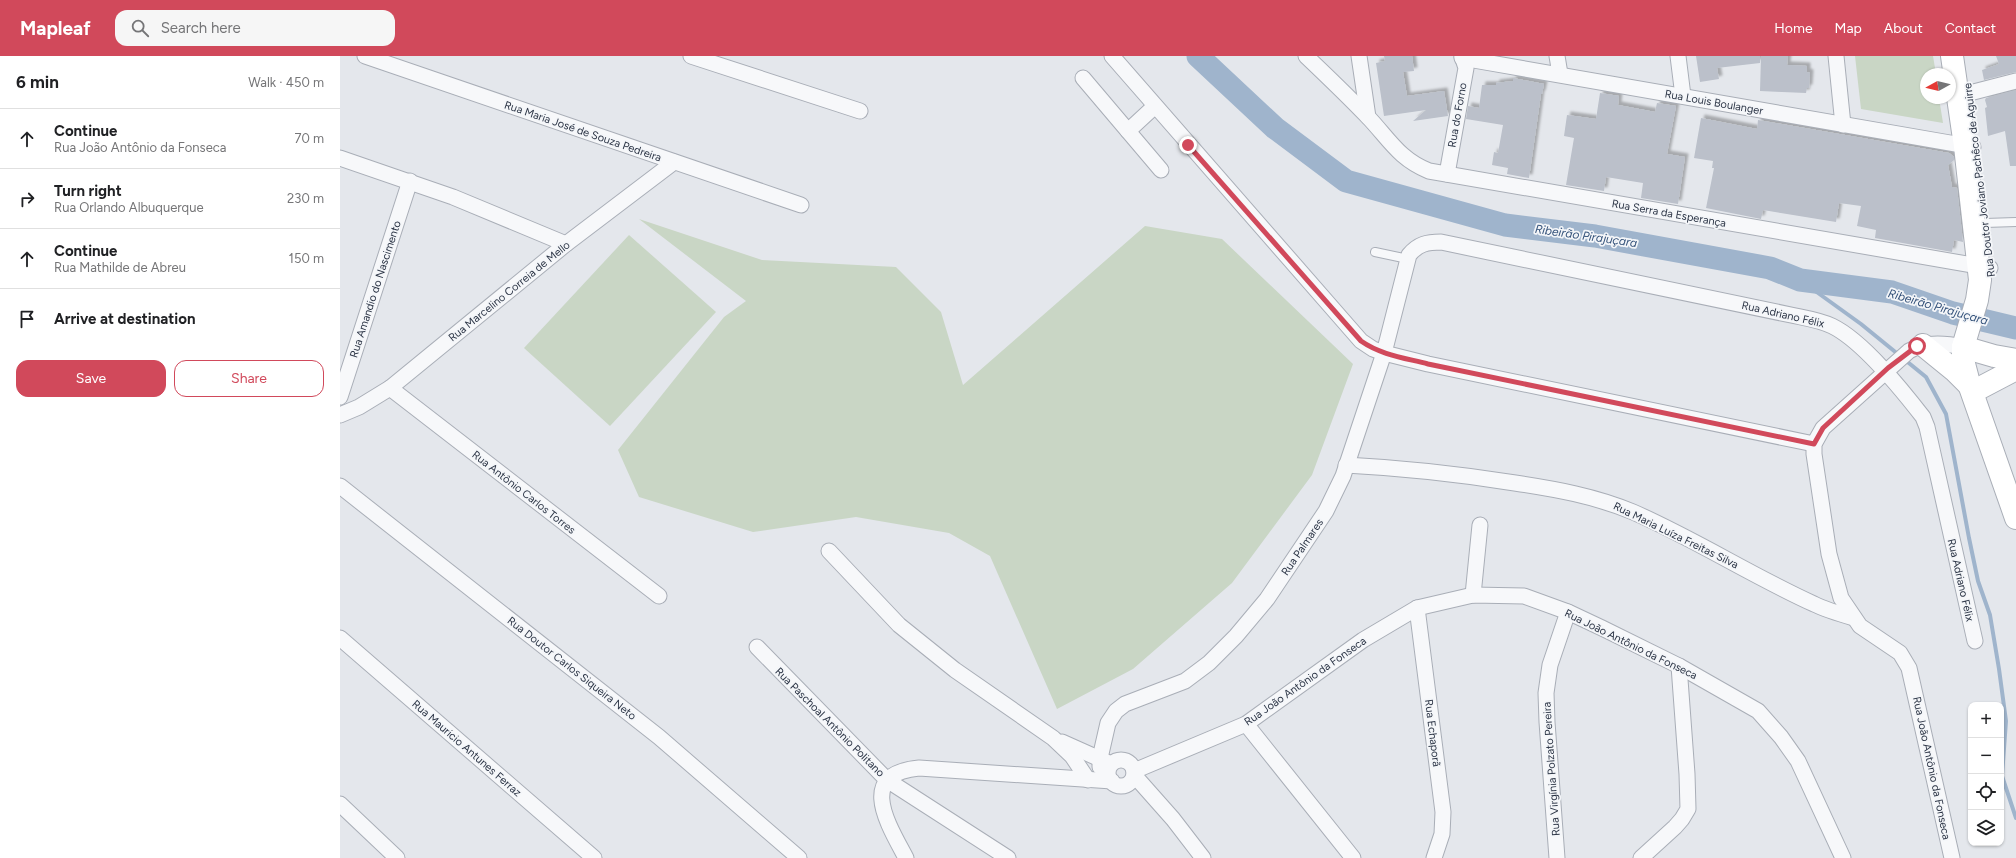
<!DOCTYPE html>
<meta charset="utf-8">
<style>
body{margin:0;font-family:Figtree,sans-serif;background:#f6f6f6;color:#202124}
.controls{position:absolute;right:12px;bottom:12px;display:grid;overflow:hidden;border-radius:8px;box-shadow:0 1px 3px #0004}
.controls button{width:36px;height:36px;display:grid;place-items:center;padding:0;border:0;border-bottom:1px solid #e0e0e0;background:#fff;color:#202124;font:20px sans-serif}
.compass{position:absolute;left:1580px;top:12px;width:36px;height:36px;border-radius:50%;background:#fff;box-shadow:0 1px 3px #0004;rotate:262deg}
.stop{position:absolute;width:12px;height:12px;margin:-9px;border:3px solid #d1495b;border-radius:50%;background:#fff}
.stop.end{background:#d1495b;border-color:#fff;box-shadow:0 1px 4px #0008}
.list{margin:0;padding:0;list-style:none}
h2{display:flex;justify-content:space-between;align-items:center;height:52px;margin:0;padding:0 16px;font-size:17px}
h2 small{font-size:13px;font-weight:400;color:#757577}
.list li{display:grid;grid-template-columns:26px 1fr auto;gap:12px;align-items:center;box-sizing:border-box;height:60px;padding:0 16px;border-top:1px solid #e0e0e0}
.list b{display:block;font-size:15px;white-space:nowrap}
.list p{margin:0;font-size:13px;white-space:nowrap;color:#757577}
.list em{font-size:13px;font-style:normal;color:#757577}
.actions{display:flex;gap:8px;padding:12px 16px}
.actions a{flex:1;padding:9px 0;border:1px solid #d1495b;border-radius:12px;text-align:center;font-size:14px;color:#d1495b}
.actions .main{background:#d1495b;color:#fff}
.icon{flex:none;width:22px;height:22px;fill:none;stroke:currentColor;stroke-width:2;stroke-linecap:round;stroke-linejoin:round}
.map{position:relative;flex:none;width:1676px;height:802px;overflow:hidden}
header{display:flex;align-items:center;gap:24px;box-sizing:border-box;height:56px;padding:0 20px;background:#d1495b;color:#fff}
header strong{font-size:19px}
nav{display:flex;gap:22px;margin-inline-start:auto;font-size:14px}
.search{width:280px;height:36px;background:#f6f6f6;display:flex;align-items:center;gap:10px;box-sizing:border-box;padding:0 14px;border-radius:12px;color:#757577;font-size:15px}
main{display:flex}
aside{flex:1;background:#fff}
.map>svg:first-child{display:block}
.green{fill:#c9d6c5}
.lines{fill:none;stroke-linecap:round;stroke-linejoin:round}
.stream{stroke:#9fb4cc;stroke-width:4}
.river{stroke:#9fb4cc;stroke-width:23}
.building{fill:#bbc0ca;filter:url(#shadow)}
.lane-casing{stroke:#a9aeb7;stroke-width:10}
.street-casing{stroke:#a9aeb7;stroke-width:17}
.secondary-casing{stroke:#a9aeb7;stroke-width:24}
.lane{stroke:#f7f8fa;stroke-width:8}
.street{stroke:#f7f8fa;stroke-width:15}
.secondary{stroke:#fff;stroke-width:22}
.route{stroke:#d1495b;stroke-width:5}
.labels{text-anchor:middle;stroke-width:3.5;stroke-linejoin:round;paint-order:stroke}
.street-label{font-size:11px;fill:#2b3445;stroke:#f4f6f9}
.water-label{font-size:12px;font-style:italic;fill:#34527a;stroke:#f4f6f9}
</style>
<header>
<strong>Mapleaf</strong>
<div class="search"><svg class="icon" aria-label="search" viewBox="0 0 24 24"><circle cx="10" cy="10" r="6"/><path d="M15 15l6 6"/></svg>Search here</div>
<nav><a>Home</a><a>Map</a><a>About</a><a>Contact</a></nav>
</header>
<main>
<aside>
<h2>6 min<small>Walk · 450 m</small></h2>
<ul class="list">
<li><svg class="icon" aria-label="ahead" viewBox="0 0 24 24"><path d="M12 20V5M6 11l6-6 6 6"/></svg><div><b>Continue</b><p>Rua João Antônio da Fonseca</p></div><em>70 m</em></li>
<li><svg class="icon" aria-label="right" viewBox="0 0 24 24"><path d="M7 20v-9h11M14 6l5 5-5 5"/></svg><div><b>Turn right</b><p>Rua Orlando Albuquerque</p></div><em>230 m</em></li>
<li><svg class="icon" aria-label="ahead" viewBox="0 0 24 24"><path d="M12 20V5M6 11l6-6 6 6"/></svg><div><b>Continue</b><p>Rua Mathilde de Abreu</p></div><em>150 m</em></li>
<li><svg class="icon" aria-label="arrive" viewBox="0 0 24 24"><path d="M6 21V4h12l-3 4 3 4H6"/></svg><div><b>Arrive at destination</b></div></li>
</ul>
<div class="actions"><a class="main">Save</a><a>Share</a></div>
</aside>
<div class="map">
<svg width="1676" height="802" viewBox="0 0 1676 802">
<defs>
<filter id="shadow"><feDropShadow dx="3.5" dy="-3.5" stdDeviation="1" flood-color="#0004"/></filter>
</defs>
<rect width="100%" height="100%" fill="#e4e7ec"/>
<!-- green -->
<g class="green">
<polygon points="1515,0 1593,0 1596,18 1586,18 1586,42 1599,42 1603,67 1521,53"/>
<polygon points="299,163 422,204 556,211 601,256 623,329 805,170 882,183 1013,308 972,419 892,527 793,613 717,653 650,500 609,477 516,461 413,476 299,441 278,394 384,261 406,245"/>
<polygon points="289,179 376,256 270,370 184,292"/>
</g>
<g class="lines">
<!-- stream -->
<polyline class="stream" points="1460,224 1521,268 1586,321 1606,358 1629,482 1638,525 1650,559 1659,613 1666,665 1662,720 1676,762"/>
<!-- river -->
<polyline class="river" points="858,0 935,72 1006,125 1165,169 1255,180 1430,212 1460,224 1552,236 1613,257 1676,272"/>
</g>
<!-- building -->
<g class="building">
<polygon points="1044,0 1072,0 1074,15 1063,16 1067,40 1104,35 1108,60 1073,65 1086,54 1044,60 1036,7 1045,5"/>
<polygon points="1356,0 1420,0 1420,7 1377,12 1379,23 1360,26"/>
<polygon points="1421,0 1448,0 1447,9 1467,10 1467,16 1470,17 1469,32 1467,32 1466,37 1420,35"/>
<polygon points="1656,0 1676,0 1676,16 1644,24 1642,14 1659,8"/>
<polygon points="1173,22 1204,28 1202,38 1201,38 1189,122 1167,118 1168,112 1152,109 1154,96 1158,97 1163,69 1126,63 1128,50 1139,52 1142,29 1156,29 1156,27 1173,25"/>
<polygon points="1676,34 1676,110 1670,110 1665,75 1648,80 1645,52 1647,51 1645,44 1646,42"/>
<polygon points="1260,37 1279,40 1278,49 1315,56 1317,47 1336,50 1327,98 1345,101 1338,148 1301,142 1303,127 1266,121 1264,135 1226,129 1234,82 1224,80 1227,59 1256,63"/>
<polygon points="1361,62 1417,73 1418,64 1609,97 1614,101 1614,104 1608,109 1612,131 1617,132 1623,186 1614,184 1612,196 1535,182 1536,174 1517,170 1521,150 1499,147 1496,166 1423,154 1421,163 1366,152 1374,112 1372,112 1373,105 1354,102"/>
</g>
<g class="lines">
<defs>
<g id="lane">
<polyline points="1645,167 1676,166"/>
<polyline points="1035,196 1068,203"/>
</g>
<g id="street">
<polyline points="25,0 461,149"/>
<polyline points="351,0 520,55"/>
<polyline points="772,0 1021,285 1033,293 1044,297 1088,308 1474,388"/>
<path d="M966 0C987 20 1008 40 1028 61 1049 83 1059 103 1089 115L1650 212"/>
<polyline points="1019,0 1028,61"/>
<polyline points="1217,0 1220,18"/>
<polyline points="1338,0 1343,40"/>
<polyline points="1496,0 1503,69"/>
<polyline points="1122,2 1633,91"/>
<polyline points="743,22 821,114"/>
<polyline points="1618,40 1676,25"/>
<polyline points="788,75 815,50"/>
<polyline points="0,102 113,141 226,188"/>
<polyline points="1107,118 1126,12 1122,0"/>
<polyline points="50,332 319,540"/>
<polyline points="0,341 70,125"/>
<polyline points="0,359 19,351 50,332 226,188 334,106"/>
<path d="M1006 409C1063 412 1119 418 1175 427 1215 433 1255 440 1293 456 1355 483 1412 520 1474 548 1486 554 1500 558 1514 562"/>
<polyline points="0,430 319,681 459,802"/>
<polyline points="489,495 559,569 615,614 713,682 732,700 748,724"/>
<polyline points="1133,539 1140,469"/>
<polyline points="1077,552 1103,756 1102,778 1094,802"/>
<polyline points="0,582 254,802"/>
<polyline points="417,591 547,724 668,802"/>
<polyline points="906,668 1013,802"/>
<polyline points="722,686 769,707"/>
<circle cx="781" cy="717" r="13"/>
<path d="M760 711V702L768 667 776 655 785 648 845 625 869 607 896 580 927 543 986 455 1003 420 1044 297 1069 199C1078 188 1087 186 1101 186L1451 259C1465 262 1480 264 1492 270 1523 285 1562 334 1583 361L1587 371 1635 585"/>
<polyline points="794,715 906,668 1023,584 1077,552 1133,539 1184,540 1228,556 1262,572 1339,610 1418,655 1441,681 1458,705 1503,802"/>
<polyline points="794,719 833,763 863,802"/>
<polyline points="0,748 57,802"/>
<path d="M566 802C548 768 516 718 579 712L772 725"/>
<polyline points="1217,802 1207,666 1206,637 1210,609 1228,556"/>
<polyline points="1301,802 1335,771 1342,763 1348,753 1347,718 1339,610"/>
<path d="M1612 802 1569 612 1560 597 1520 570 1501 542 1489 498 1474 398V388L1483 372 1569 295C1585 285 1605 287 1623 291"/>
</g>
<g id="secondary">
<polyline points="1612,0 1625,90 1640,224 1637,244 1623,291 1623,304 1630,331 1676,462"/>
<polyline points="1583,289 1615,315 1630,330"/>
<polyline points="1623,291 1654,300 1676,304"/>
<polyline points="1638,333 1676,313"/>
</g>
</defs>
<!-- lane casing -->
<use href="#lane" class="lane-casing"/>
<!-- street casing -->
<use href="#street" class="street-casing"/>
<!-- secondary casing -->
<use href="#secondary" class="secondary-casing"/>
<!-- lane -->
<use href="#lane" class="lane"/>
<!-- street -->
<use href="#street" class="street"/>
<!-- secondary -->
<use href="#secondary" class="secondary"/>
</g>
<g class="lines">
<!-- route -->
<path class="route" d="M848 89 1021 285C1041 299 1065 302 1088 308L1474 388 1483 372 1548 312 1577 290"/>
</g>
<g class="labels">
<!-- street labels -->
<g class="street-label">
<text transform="translate(1374 46) rotate(10)" y="4">Rua Louis Boulanger</text>
<text transform="translate(1117 59) rotate(-80)" y="4">Rua do Forno</text>
<text transform="translate(243 75) rotate(19)" y="4">Rua Maria José de Souza Pedreira</text>
<text transform="translate(1639 124) rotate(-97)" y="4">Rua Doutor Joviano Pachêco de Aguirre</text>
<text transform="translate(1329 157) rotate(10)" y="4">Rua Serra da Esperança</text>
<text transform="translate(35 233) rotate(-72)" y="4">Rua Amandio do Nascimento</text>
<text transform="translate(169 235) rotate(-39)" y="4">Rua Marcelino Correia de Mello</text>
<text transform="translate(1443 258) rotate(13)" y="4">Rua Adriano Félix</text>
<text transform="translate(184 436) rotate(38)" y="4">Rua Antônio Carlos Torres</text>
<text transform="translate(1336 479) rotate(26)" y="4">Rua Maria Luíza Freitas Silva</text>
<text transform="translate(962 491) rotate(-56)" y="4">Rua Palmares</text>
<text transform="translate(1621 524) rotate(77)" y="4">Rua Adriano Félix</text>
<text transform="translate(1291 588) rotate(26)" y="4">Rua João Antônio da Fonseca</text>
<text transform="translate(232 612) rotate(38)" y="4">Rua Doutor Carlos Siqueira Neto</text>
<text transform="translate(965 625) rotate(-35)" y="4">Rua João Antônio da Fonseca</text>
<text transform="translate(490 666) rotate(45)" y="4">Rua Paschoal Antônio Politano</text>
<text transform="translate(1093 677) rotate(83)" y="4">Rua Echaporã</text>
<text transform="translate(127 692) rotate(41)" y="4">Rua Mauricio Antunes Ferraz</text>
<text transform="translate(1592 712) rotate(78)" y="4">Rua João Antônio da Fonseca</text>
<text transform="translate(1211 713) rotate(-94)" y="4">Rua Virgínia Polzato Pereira</text>
</g>
<!-- water labels -->
<g class="water-label">
<text transform="translate(1246 180) rotate(8)" y="4">Ribeirão Pirajuçara</text>
<text transform="translate(1598 251) rotate(16)" y="4">Ribeirão Pirajuçara</text>
</g>
</g>
</svg>
<div class="controls">
<button>+</button>
<button>−</button>
<button><svg class="icon" aria-label="locate" viewBox="0 0 24 24"><circle cx="12" cy="12" r="6"/><path d="M12 2v4M12 18v4M2 12h4M18 12h4"/></svg></button>
<button><svg class="icon" aria-label="layers" viewBox="0 0 24 24"><path d="M12 4l9 5-9 5-9-5zM3 14l9 5 9-5"/></svg></button>
</div>
<svg class="compass" viewBox="-18 -18 36 36"><path d="M0-13l5 13h-10z" fill="#e53935"/><path d="M0 13l5-13h-10z" fill="#757577"/></svg>
<div class="stop" style="left:1577px;top:290px"></div>
<div class="stop end" style="left:848px;top:89px"></div>
</div>
</main>
